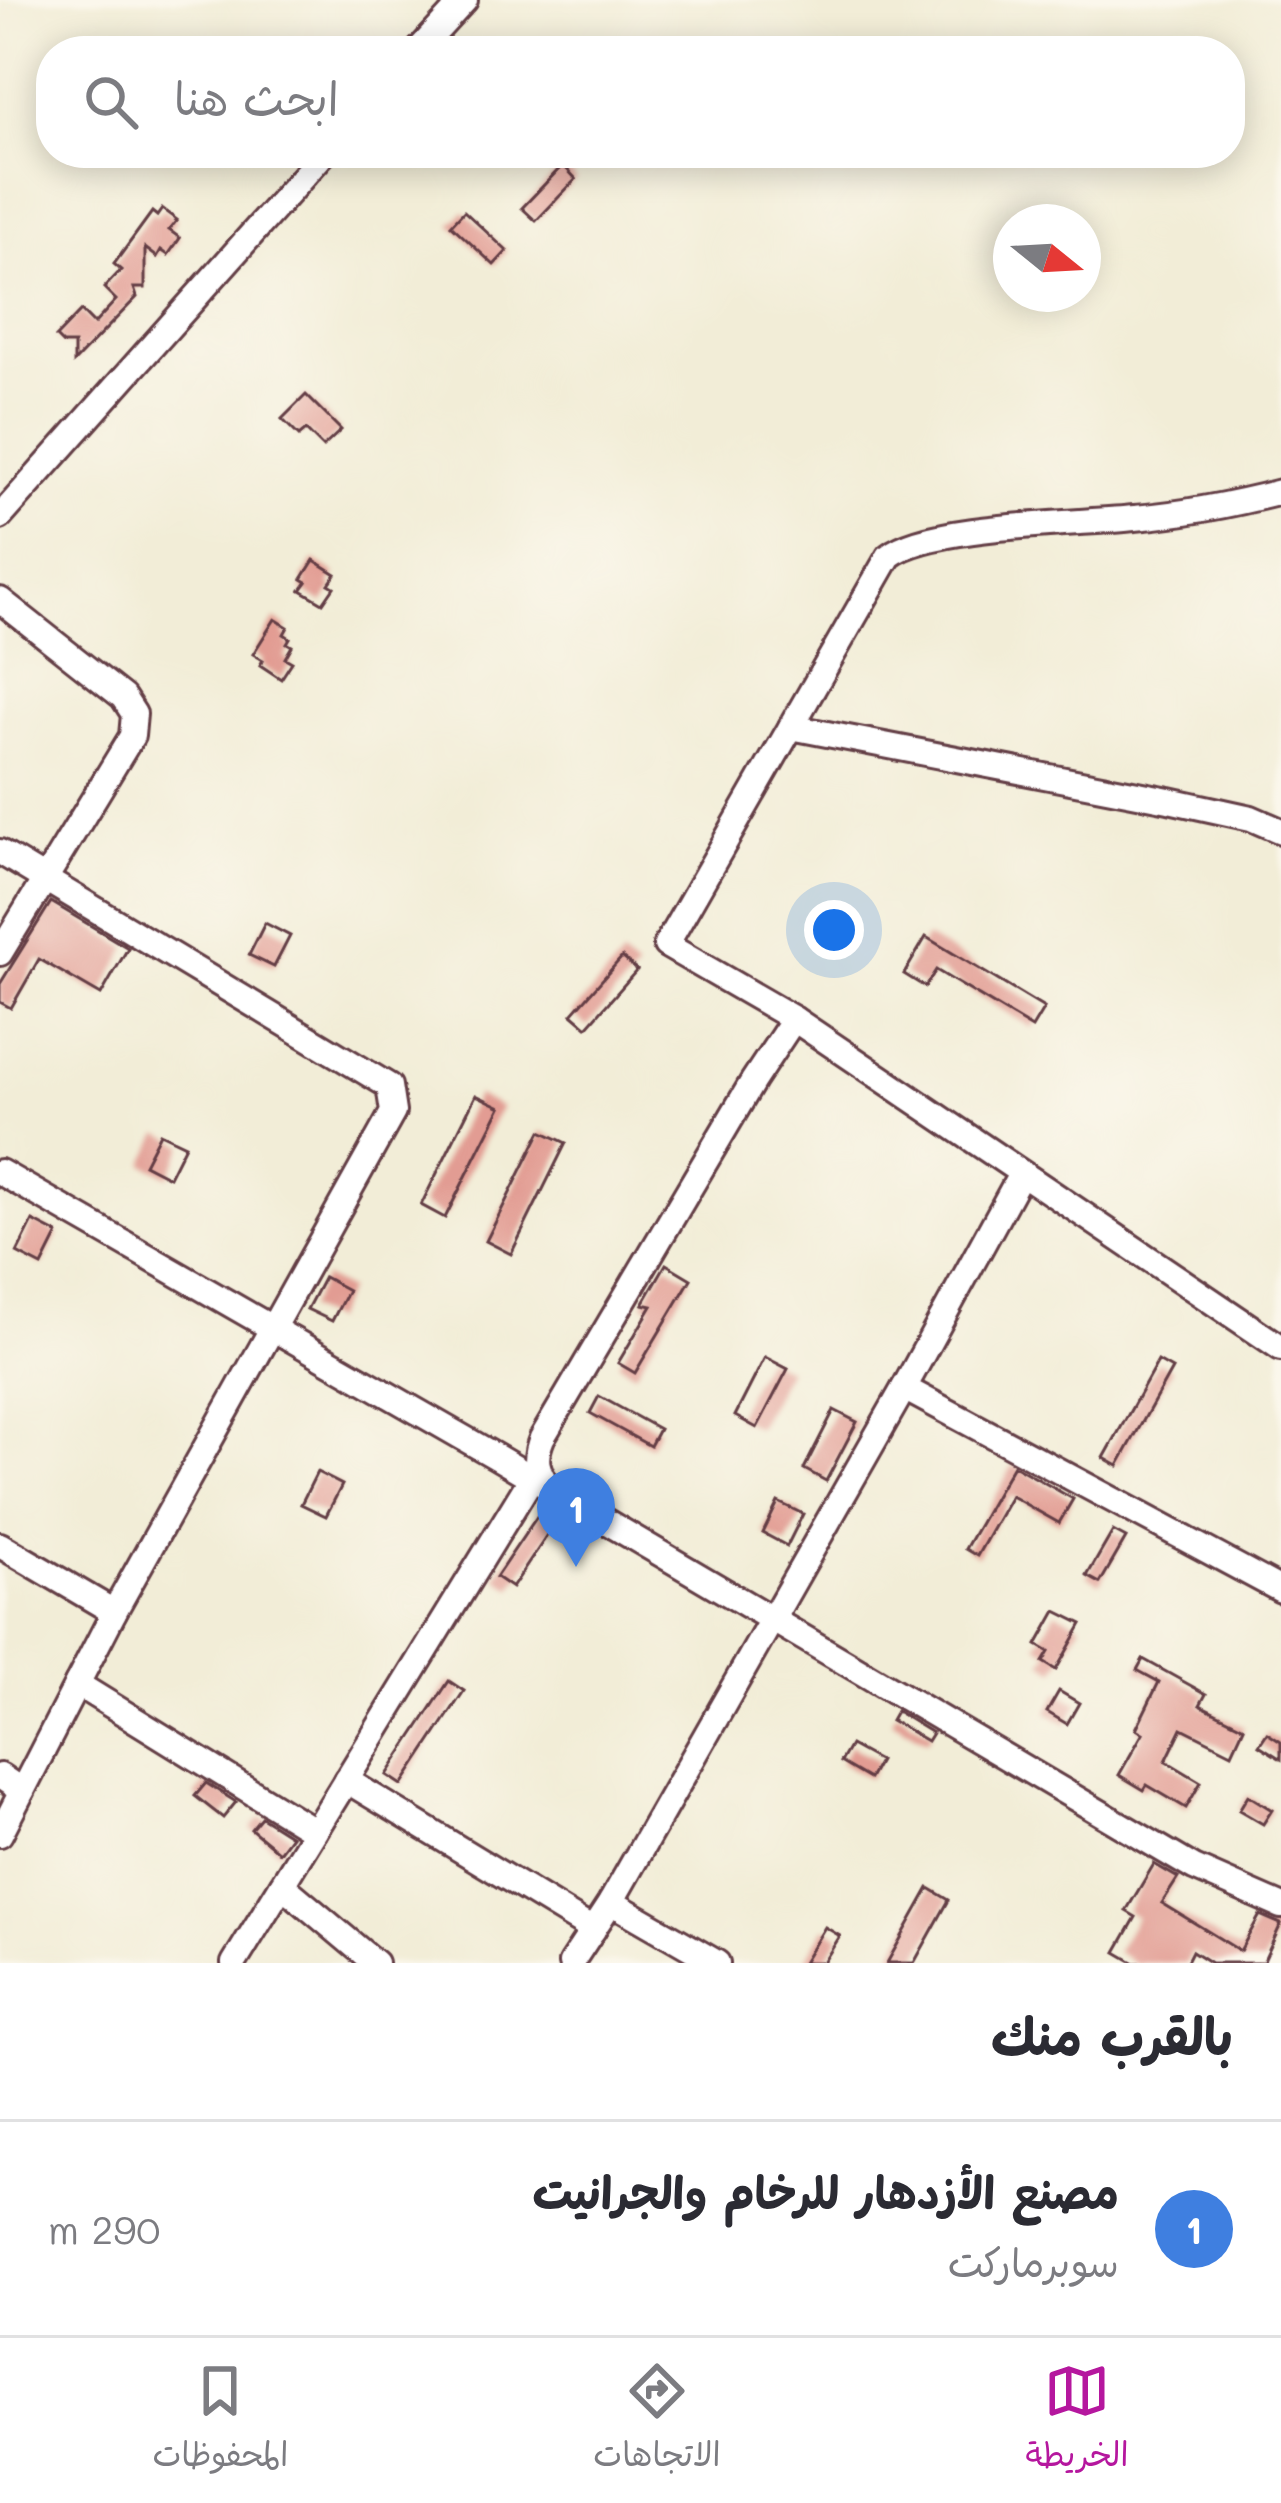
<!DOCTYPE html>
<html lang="ar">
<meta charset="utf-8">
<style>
body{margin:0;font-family:Mali,"Playpen Sans Arabic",sans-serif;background:#f7f7f7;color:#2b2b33;direction:rtl}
.compass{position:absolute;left:993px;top:204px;width:108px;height:108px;border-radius:50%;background:#fff;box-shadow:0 6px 30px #0003;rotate:108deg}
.you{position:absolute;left:834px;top:930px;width:42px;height:42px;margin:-30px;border:9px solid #fff;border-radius:50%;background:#1a73e8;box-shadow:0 0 0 18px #1a73e833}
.badge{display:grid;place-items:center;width:78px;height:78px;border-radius:50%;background:#b5179e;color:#fff;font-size:39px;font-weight:700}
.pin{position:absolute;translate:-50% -99px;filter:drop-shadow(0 3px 6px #0008)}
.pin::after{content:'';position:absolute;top:63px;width:42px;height:36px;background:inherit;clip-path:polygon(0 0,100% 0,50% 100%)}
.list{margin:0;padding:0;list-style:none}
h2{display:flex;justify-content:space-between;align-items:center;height:156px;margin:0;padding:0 48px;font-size:51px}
h2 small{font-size:39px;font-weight:400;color:#7c7c81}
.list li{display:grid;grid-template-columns:78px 1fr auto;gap:36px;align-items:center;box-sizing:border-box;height:216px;padding:0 48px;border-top:3px solid #e1e1e2}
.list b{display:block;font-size:45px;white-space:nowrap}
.list p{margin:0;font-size:39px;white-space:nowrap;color:#7c7c81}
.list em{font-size:39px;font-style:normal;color:#7c7c81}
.icon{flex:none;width:66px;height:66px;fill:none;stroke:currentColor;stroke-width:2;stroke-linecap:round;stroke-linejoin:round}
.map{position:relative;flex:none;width:1281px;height:1963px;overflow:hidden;direction:ltr}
.search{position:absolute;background:#fff;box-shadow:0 6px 30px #0003;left:36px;right:36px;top:36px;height:132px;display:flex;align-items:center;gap:30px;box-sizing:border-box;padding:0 42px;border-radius:48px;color:#7c7c81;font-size:45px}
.sheet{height:372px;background:#fff}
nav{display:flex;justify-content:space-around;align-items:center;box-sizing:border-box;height:168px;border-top:3px solid #e1e1e2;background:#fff;font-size:33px;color:#7c7c81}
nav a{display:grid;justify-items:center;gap:6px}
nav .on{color:#b5179e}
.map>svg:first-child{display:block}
.building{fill:#e29c93}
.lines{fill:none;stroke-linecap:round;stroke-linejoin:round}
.minor-casing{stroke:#633e45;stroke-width:30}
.minor{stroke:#fff;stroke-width:24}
</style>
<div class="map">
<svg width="1281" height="1963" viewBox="0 0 1281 1963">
<rect width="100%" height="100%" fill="#fbf7ec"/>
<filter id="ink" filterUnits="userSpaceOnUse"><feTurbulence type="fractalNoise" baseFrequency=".00833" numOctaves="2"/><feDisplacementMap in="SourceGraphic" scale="24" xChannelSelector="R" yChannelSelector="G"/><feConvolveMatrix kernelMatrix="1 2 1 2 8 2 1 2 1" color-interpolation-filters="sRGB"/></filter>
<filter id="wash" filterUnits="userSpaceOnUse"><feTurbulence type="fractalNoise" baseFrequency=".004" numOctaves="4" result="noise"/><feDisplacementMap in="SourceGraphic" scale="48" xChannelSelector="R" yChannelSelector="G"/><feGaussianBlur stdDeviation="2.7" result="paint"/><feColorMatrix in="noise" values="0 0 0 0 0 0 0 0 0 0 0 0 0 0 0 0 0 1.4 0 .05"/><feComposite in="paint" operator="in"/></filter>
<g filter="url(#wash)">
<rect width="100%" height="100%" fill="#f2edd7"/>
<g id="blocks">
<!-- building -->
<g class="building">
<polygon points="563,165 576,179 536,221 522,208"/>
<polygon points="162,209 177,220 169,230 180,238 168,255 161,250 157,257 145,248 145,288 134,288 137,297 74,362 74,344 63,344 56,337 81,311 94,324 116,300 104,288 121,270 114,264 152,212 157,216"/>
<polygon points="464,211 507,251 494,265 451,225"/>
<polygon points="306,395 341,430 323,447 306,430 299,436 282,419"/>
<polygon points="314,560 336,574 329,584 334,587 323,603 301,590 307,582 302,579"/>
<polygon points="275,619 288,627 284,634 290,638 287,643 292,646 285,658 292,662 281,679 260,665 263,660 253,654"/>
<polygon points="51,902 128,948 101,995 39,959 11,1008 0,1002 0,984"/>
<polygon points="265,923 290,936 274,967 249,955"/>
<polygon points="926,937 1044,1008 1032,1028 936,970 925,987 904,974"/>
<polygon points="622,957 637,970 587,1027 572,1014"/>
<polygon points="476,1095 501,1107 445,1218 421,1205"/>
<polygon points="541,1131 566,1143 511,1254 486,1241"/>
<polygon points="160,1133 185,1145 169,1177 144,1164"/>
<polygon points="33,1221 58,1234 42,1266 17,1253"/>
<polygon points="666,1264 691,1279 635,1373 618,1363 652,1306 643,1304"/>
<polygon points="324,1277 348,1290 332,1321 307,1309"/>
<polygon points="765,1357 788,1369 757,1428 735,1416"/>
<polygon points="1158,1361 1172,1369 1118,1466 1104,1458"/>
<polygon points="599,1396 659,1429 650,1446 590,1413"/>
<polygon points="834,1410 857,1422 826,1481 804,1469"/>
<polygon points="1013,1465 1073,1499 1059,1523 1011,1496 977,1556 965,1549"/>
<polygon points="317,1472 342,1485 326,1516 301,1504"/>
<polygon points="778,1502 803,1514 787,1546 763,1533"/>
<polygon points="540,1512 556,1522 512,1588 496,1577"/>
<polygon points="1113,1531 1126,1538 1100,1583 1087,1576"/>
<polygon points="1056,1611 1082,1624 1056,1670 1043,1662 1049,1652 1037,1645"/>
<polygon points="1143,1659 1206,1694 1200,1705 1244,1727 1232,1753 1182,1728 1166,1761 1201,1782 1186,1808 1147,1785 1144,1790 1119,1775 1143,1733 1136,1729 1159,1682 1137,1670"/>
<polygon points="449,1681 464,1691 402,1785 387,1775"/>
<polygon points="1059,1691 1079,1703 1067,1724 1047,1712"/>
<polygon points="896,1711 932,1733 927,1741 891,1720"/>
<polygon points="1267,1733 1281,1742 1281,1759 1259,1745"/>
<polygon points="850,1745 879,1761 869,1779 840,1762"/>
<polygon points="206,1783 236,1802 223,1818 195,1796"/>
<polygon points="1248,1795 1272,1810 1263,1824 1239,1810"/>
<polygon points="261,1817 291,1836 279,1852 251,1829"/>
<polygon points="1154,1864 1178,1878 1162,1903 1240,1951 1260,1915 1281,1924 1263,1963 1211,1963 1192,1951 1186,1963 1135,1963 1116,1952 1136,1917 1126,1911"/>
<polygon points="929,1888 949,1900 914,1963 887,1963"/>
<polygon points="825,1927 840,1936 823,1963 803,1963"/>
</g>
</g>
</g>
<g filter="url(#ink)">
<use href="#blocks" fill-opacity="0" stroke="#633e45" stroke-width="3"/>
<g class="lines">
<defs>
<g id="minor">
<polyline points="418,51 465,0"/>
<path d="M1281 492C1234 504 1183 514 1135 518 1079 524 929 524 889 556L666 945 794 1019 1281 1348"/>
<polyline points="0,517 324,153"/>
<polyline points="0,600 123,697 134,714 132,736 0,953"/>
<polyline points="791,727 1169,800 1251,818 1281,831"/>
<polyline points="0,852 389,1086 393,1112 114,1612 0,1834"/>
<polyline points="0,1172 495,1456 1194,1868 1281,1906"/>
<polyline points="904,1388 1281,1590"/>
<path d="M549 1489C537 1469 533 1460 542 1438L753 1081 794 1019"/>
<polyline points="0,1545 114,1612"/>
<polyline points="77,1684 315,1831"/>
<polyline points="0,1776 22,1791"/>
<polyline points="346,1780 593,1930"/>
<polyline points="282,1885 375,1963"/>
<polyline points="611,1902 717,1963"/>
<polyline points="234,1963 531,1479"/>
<polyline points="571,1963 611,1902 904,1388 1021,1174"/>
</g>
</defs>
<!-- minor casing -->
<use href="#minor" class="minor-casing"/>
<!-- minor -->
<use href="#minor" class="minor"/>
</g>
</g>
</svg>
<svg class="compass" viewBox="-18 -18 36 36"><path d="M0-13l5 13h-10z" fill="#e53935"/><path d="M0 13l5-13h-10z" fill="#7c7c81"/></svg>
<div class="you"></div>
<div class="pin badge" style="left:576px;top:1567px;background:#3f7fe0">1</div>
<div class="search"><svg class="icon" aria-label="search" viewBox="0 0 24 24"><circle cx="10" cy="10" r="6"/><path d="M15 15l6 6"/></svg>ابحث هنا</div>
</div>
<section class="sheet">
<h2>بالقرب منك<small></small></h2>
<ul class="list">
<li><span class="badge" style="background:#3f7fe0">1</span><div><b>مصنع الأزدهار للرخام والجرانيت</b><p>سوبرماركت</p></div><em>290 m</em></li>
</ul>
</section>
<nav>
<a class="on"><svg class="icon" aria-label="map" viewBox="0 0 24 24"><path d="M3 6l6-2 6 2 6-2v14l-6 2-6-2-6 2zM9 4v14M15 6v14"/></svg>الخريطة</a>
<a><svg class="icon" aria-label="directions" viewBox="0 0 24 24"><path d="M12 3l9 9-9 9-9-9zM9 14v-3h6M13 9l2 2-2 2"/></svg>الاتجاهات</a>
<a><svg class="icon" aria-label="saved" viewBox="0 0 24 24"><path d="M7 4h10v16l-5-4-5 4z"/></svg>المحفوظات</a>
</nav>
